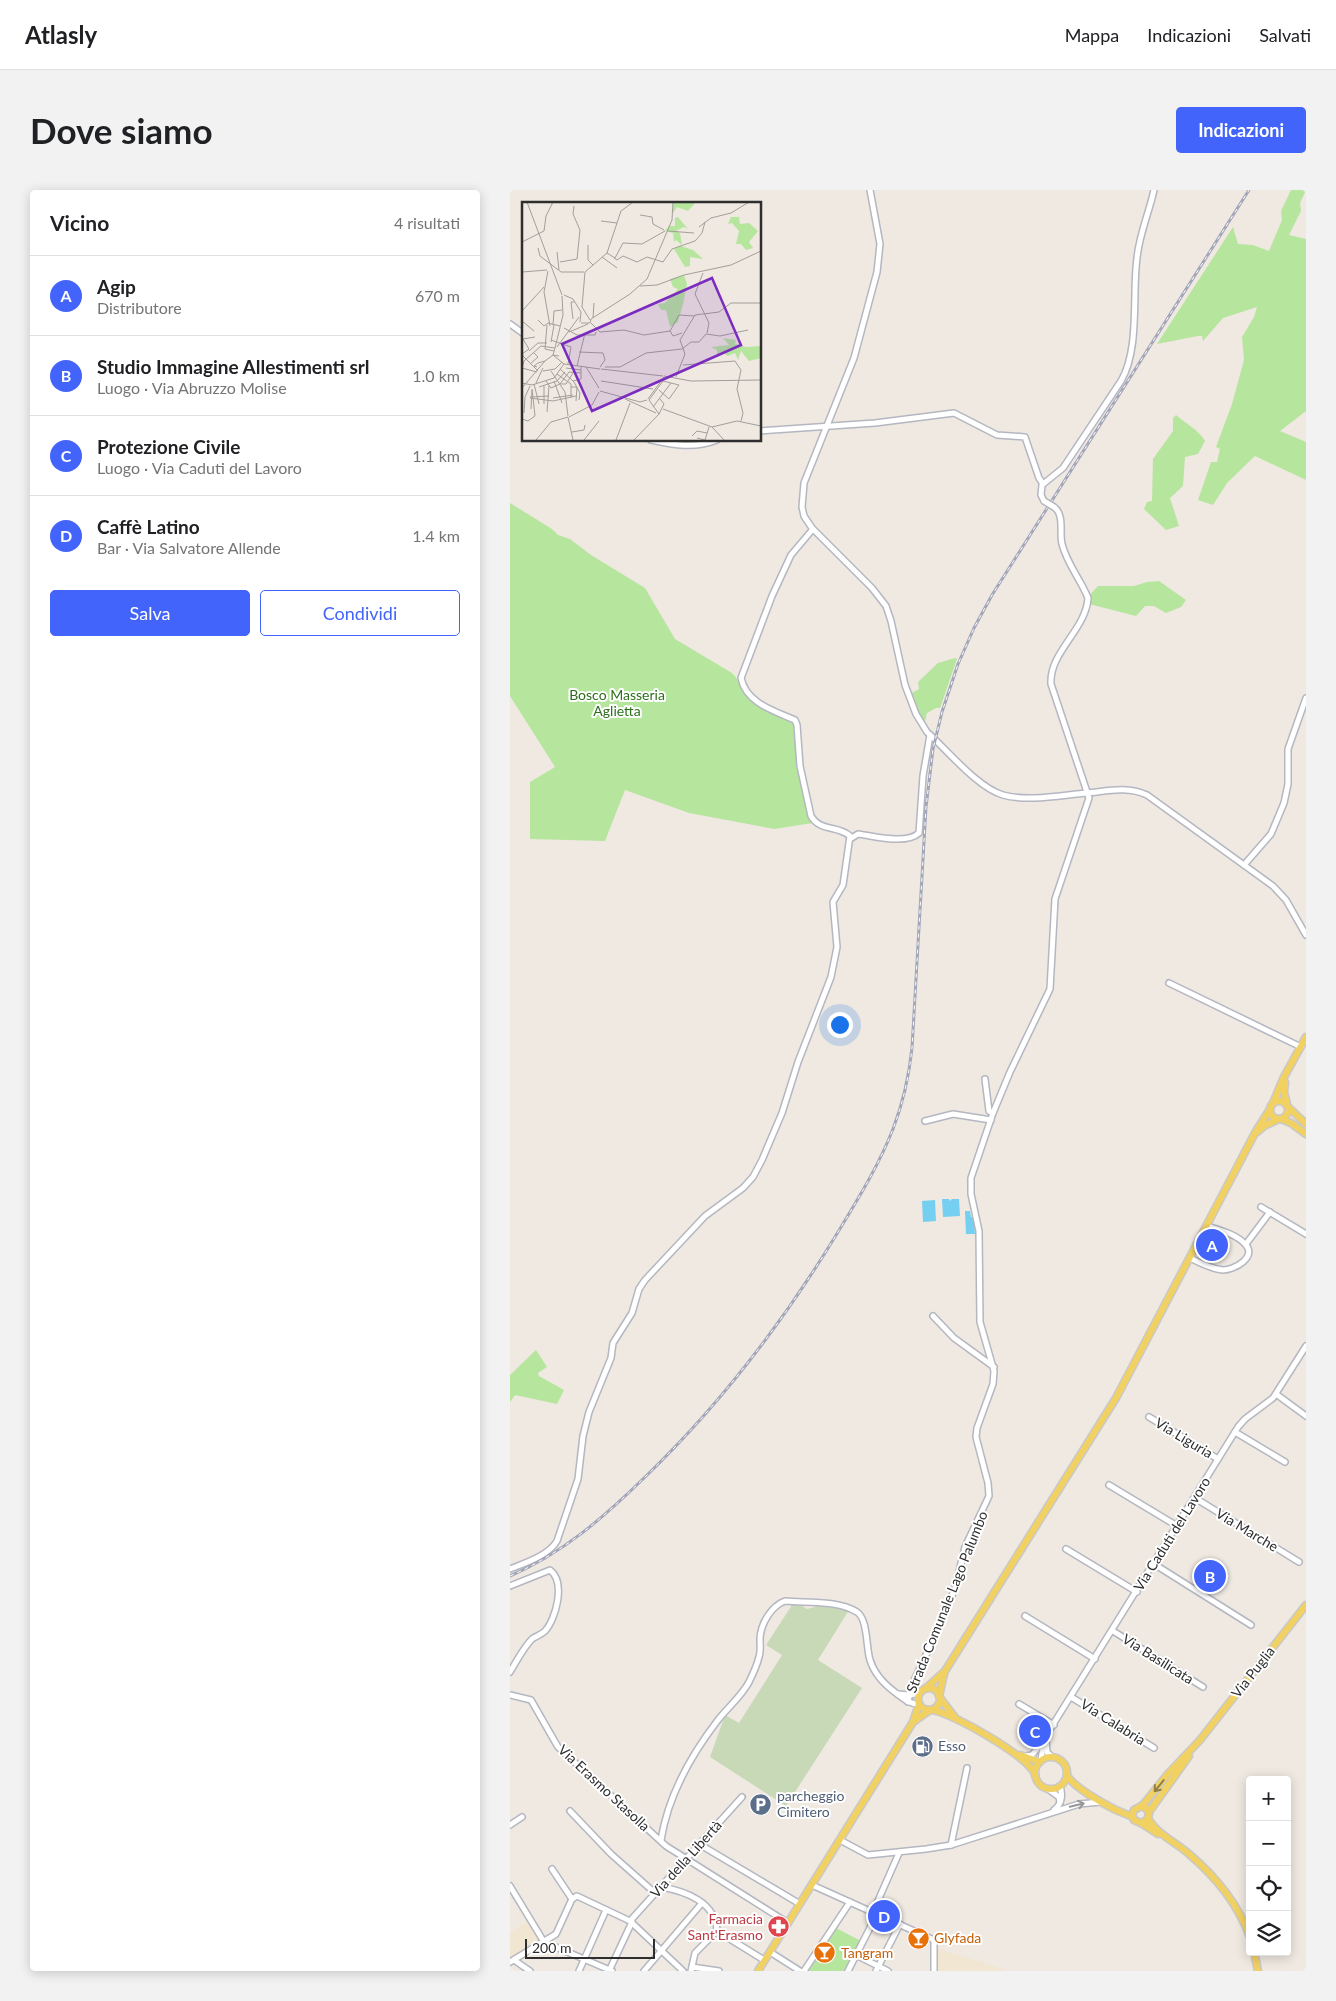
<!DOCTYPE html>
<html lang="it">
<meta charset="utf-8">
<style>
body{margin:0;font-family:Lato,sans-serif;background:#f2f2f2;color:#202124}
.controls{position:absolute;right:15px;bottom:15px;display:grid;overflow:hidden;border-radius:5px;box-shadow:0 2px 12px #0003}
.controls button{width:45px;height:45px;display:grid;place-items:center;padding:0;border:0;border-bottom:1px solid #e0e0e0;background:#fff;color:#202124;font:25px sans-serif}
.scale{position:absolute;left:15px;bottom:12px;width:130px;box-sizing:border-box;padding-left:5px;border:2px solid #2e2e2e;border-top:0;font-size:14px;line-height:18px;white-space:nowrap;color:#2e2e2e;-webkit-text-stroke:4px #fff;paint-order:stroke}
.you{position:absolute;left:329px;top:834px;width:18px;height:18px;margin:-12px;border:4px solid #fff;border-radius:50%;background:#1a73e8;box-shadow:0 0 0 8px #1a73e833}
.badge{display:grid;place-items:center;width:32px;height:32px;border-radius:50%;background:#4264fb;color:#fff;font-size:16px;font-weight:700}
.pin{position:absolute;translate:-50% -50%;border:2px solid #fff;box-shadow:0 1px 5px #0006}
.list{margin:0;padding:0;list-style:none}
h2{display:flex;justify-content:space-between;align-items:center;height:65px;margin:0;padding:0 20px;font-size:21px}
h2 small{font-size:16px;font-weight:400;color:#757577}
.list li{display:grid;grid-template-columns:32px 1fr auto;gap:15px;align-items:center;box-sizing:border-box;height:80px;padding:0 20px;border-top:1px solid #e0e0e0}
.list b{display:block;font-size:19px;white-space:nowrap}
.list p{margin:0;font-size:16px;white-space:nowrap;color:#757577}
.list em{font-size:16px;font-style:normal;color:#757577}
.actions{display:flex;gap:10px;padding:15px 20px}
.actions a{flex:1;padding:11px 0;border:1px solid #4264fb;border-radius:5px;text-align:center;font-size:18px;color:#4264fb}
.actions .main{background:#4264fb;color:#fff}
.icon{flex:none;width:28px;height:28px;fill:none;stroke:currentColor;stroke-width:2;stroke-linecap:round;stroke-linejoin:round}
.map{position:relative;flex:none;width:796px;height:1781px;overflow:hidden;border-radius:5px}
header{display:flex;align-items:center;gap:30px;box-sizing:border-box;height:70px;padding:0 25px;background:#fff;border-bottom:1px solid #e0e0e0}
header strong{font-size:24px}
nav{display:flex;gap:28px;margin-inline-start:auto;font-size:18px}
.intro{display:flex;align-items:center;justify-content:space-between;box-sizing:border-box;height:120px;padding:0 30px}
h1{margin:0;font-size:35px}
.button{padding:12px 22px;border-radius:5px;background:#4264fb;color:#fff;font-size:18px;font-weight:700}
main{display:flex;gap:30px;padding:0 30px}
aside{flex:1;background:#fff;border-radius:5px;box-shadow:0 2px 12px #0003}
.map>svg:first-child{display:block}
.education{fill:#f0e6d1}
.green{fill:#b6e59e}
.cemetery{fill:#c8d9b8}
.water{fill:#75cff0}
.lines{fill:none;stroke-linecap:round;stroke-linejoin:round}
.minor-casing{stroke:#b4b7c1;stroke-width:8}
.major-casing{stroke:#c9c9c9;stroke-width:9}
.minor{stroke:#fff;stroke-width:5}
.major{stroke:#f2d163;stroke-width:6}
.rail-casing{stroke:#a3a6b8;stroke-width:3}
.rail{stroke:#fff;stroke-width:1;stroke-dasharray:4;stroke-linecap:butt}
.minor-bridge-casing{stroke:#b4b7c1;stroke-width:8;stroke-linecap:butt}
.minor-bridge{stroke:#fff;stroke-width:5}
.oneway{stroke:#908048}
.oneway2{stroke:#969696}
.labels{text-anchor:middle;stroke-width:4;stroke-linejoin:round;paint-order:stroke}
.park-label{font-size:14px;fill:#2c6e1b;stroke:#fff}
.street-label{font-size:14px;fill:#2e2e2e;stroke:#fff}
.service-label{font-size:14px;fill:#4e5e75;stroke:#fff;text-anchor:start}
.health-label{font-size:14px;fill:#be3a42;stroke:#fff;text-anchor:end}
.food-label{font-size:14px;fill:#c56008;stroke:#fff;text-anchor:start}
.inset-road{fill:none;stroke:#a29e99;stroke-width:1}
.view{fill:#7b2cbf;fill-opacity:0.15;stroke:#7b2cbf;stroke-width:2.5}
.inset-edge{fill:none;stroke:#2e2e2e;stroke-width:2.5}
</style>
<header>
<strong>Atlasly</strong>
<nav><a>Mappa</a><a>Indicazioni</a><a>Salvati</a></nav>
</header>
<div class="intro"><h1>Dove siamo</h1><a class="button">Indicazioni</a></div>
<main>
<aside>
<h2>Vicino<small>4 risultati</small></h2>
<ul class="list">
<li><span class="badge">A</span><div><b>Agip</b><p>Distributore</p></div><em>670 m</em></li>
<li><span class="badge">B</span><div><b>Studio Immagine Allestimenti srl</b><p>Luogo · Via Abruzzo Molise</p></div><em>1.0 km</em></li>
<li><span class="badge">C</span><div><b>Protezione Civile</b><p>Luogo · Via Caduti del Lavoro</p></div><em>1.1 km</em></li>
<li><span class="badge">D</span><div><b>Caffè Latino</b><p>Bar · Via Salvatore Allende</p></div><em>1.4 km</em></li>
</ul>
<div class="actions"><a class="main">Salva</a><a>Condividi</a></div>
</aside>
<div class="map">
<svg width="796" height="1781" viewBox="0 0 796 1781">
<rect width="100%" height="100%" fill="#efe9e1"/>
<!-- education -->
<g class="education">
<polygon points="17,1732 28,1750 0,1767 0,1743"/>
<polygon points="427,1758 498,1781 426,1781"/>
</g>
<!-- green -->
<g class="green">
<polygon points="781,0 796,0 790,13 791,21 779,45 796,49 796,221 770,241 796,252 796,290 745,266 717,293 703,315 688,310 701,272 707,272 710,259 706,257 722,214 734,170 732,147 744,127 747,117 713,128 693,151 692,146 688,146 647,154 723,37 728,54 743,55 759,61 772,30 771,21"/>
<path d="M666 225C676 234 688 239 695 251L688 264 675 267 673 296 660 308 669 336 656 340 634 319 637 312 642 311 643 269 663 241V228Z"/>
<path d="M0 313 42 339 48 345 60 349 81 365 135 398 165 449 222 483C230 490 231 502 239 509 249 519 272 526 285 532 286 565 288 603 303 633L264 639 179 623 115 600 95 651 20 649V592L45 577 0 506Z"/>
<polygon points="649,391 676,410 671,417 656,423 644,416 635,416 626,426 579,414 578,407 588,396 624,396 637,392"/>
<polygon points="445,468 447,469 430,518 426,518 417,523 414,536 400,504 409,499 408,492 428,473"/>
<polygon points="26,1160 37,1177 28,1183 29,1186 54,1200 47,1214 5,1205 0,1212 0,1185"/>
<polygon points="326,1738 351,1751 335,1781 299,1781"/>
</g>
<!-- cemetery -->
<polygon class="cemetery" points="282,1415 292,1416 297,1419 309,1416 339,1420 308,1470 352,1498 276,1616 200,1567 215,1525 229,1533 272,1465 256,1455"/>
<!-- water -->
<g class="water">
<polygon points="432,1009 439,1009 440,1011 442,1009 449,1009 450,1026 433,1027"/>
<polygon points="425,1010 426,1031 413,1032 412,1011"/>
<polygon points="455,1021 460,1021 461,1027 464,1027 465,1044 456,1044"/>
</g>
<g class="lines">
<defs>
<g id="minor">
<path d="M360 0 370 54 367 82 344 168 294 293 292 317 294 326 302 338 362 398 376 416 381 431 395 495 406 524 417 542C437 560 468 598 493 605 518 612 552 605 577 603 598 601 617 596 637 605L763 696 776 710 796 745"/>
<polyline points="0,134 14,144"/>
<polyline points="250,241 365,233 444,223 487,245 515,247 529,288 533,294"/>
<path d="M141 250C164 255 184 259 207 250"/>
<path d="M534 311 531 305 532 295 553 278 611 191C630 159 622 104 627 68 629 45 639 23 644 0"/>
<path d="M340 649 348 644C364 646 396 655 409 643L413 586 420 545"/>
<polyline points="734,675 761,644 774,613 778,594 778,559 796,508"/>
<polyline points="659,793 791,857"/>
<polyline points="475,889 479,921 483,923"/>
<polyline points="415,931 443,924 481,930"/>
<polyline points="751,1017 796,1044"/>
<polyline points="736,1054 760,1022"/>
<path d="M680 1068C690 1073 701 1079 713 1080 724 1080 748 1067 735 1054 726 1044 709 1040 697 1036"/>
<polyline points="423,1126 444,1148 484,1177"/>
<polyline points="766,1204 796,1226"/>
<polyline points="639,1227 708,1269"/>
<polyline points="725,1242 775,1272"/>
<polyline points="599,1295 667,1336"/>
<polyline points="685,1308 789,1372"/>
<polyline points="556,1359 627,1402"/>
<polyline points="644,1374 741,1435"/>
<path d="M0 1379C15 1373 38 1366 47 1351L68 1289 73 1246 79 1222 101 1168 103 1153 122 1123 129 1099 135 1090 195 1026 233 998 243 987 252 970 272 923 288 872 321 787 327 757 323 712 333 695 340 646C328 635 310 642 301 626L290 576 287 535 285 530C264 521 236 513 231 488L262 406 281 365 303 339"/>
<path d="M0 1396 40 1380C56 1392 46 1429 35 1441 31 1445 26 1446 22 1449 13 1458 7 1471 0 1482"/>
<polyline points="515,1426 585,1469"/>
<polyline points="603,1441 693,1497"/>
<polyline points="388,1504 399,1505 410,1503"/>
<polyline points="0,1505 21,1510 48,1557 156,1656 278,1733"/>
<polyline points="561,1507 644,1558"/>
<path d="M398 1512 401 1497 430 1435 445 1398 455 1357 479 1306 478 1293 466 1247 467 1238 483 1194 484 1181 470 1132 469 1041 461 1004V988L483 923 500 882 540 799 545 709 579 608 541 494C539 462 576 440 578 408 571 390 557 374 552 354 549 343 555 325 544 317"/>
<polyline points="509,1514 544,1535"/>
<polyline points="536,1550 537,1562 542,1567"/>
<polyline points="515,1566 522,1565 531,1554"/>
<polyline points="531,1570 534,1549 728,1237 735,1229 763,1208 796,1156"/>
<polyline points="538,1599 549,1607 550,1612"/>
<path d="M544 1620C552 1614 553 1606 550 1596"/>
<polyline points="60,1621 101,1664 145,1703"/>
<polyline points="0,1635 12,1627"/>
<path d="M151 1650C158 1606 181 1565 208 1530 218 1517 231 1507 239 1492 243 1484 247 1475 249 1467 251 1461 250 1454 250 1448 251 1434 261 1416 275 1411 298 1413 327 1410 347 1422 358 1429 356 1458 360 1470 364 1483 375 1495 386 1503 394 1509 399 1514 409 1514"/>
<polyline points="330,1650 358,1665 416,1659 441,1655 569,1614 591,1612"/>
<polyline points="189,1654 290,1714"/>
<polyline points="441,1655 457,1578"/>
<polyline points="42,1679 62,1709"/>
<polyline points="302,1695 424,1750 424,1781"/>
<polyline points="0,1696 34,1752"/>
<path d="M151 1697C175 1701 206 1712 207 1741L185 1763 181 1781"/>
<polyline points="363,1722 389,1663"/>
<polyline points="120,1731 232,1607"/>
<polyline points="207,1741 254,1770"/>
<polyline points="34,1752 102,1781"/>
<polyline points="260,1762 290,1781"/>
<polyline points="346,1765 378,1781"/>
<polyline points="4,1770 20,1781"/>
<polyline points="0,1772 46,1744 62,1709 67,1706 120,1731 173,1781"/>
<polyline points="182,1777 209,1781"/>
<polyline points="69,1781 96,1720"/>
<polyline points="99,1781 122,1732"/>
<polyline points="134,1781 192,1713"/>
<polyline points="294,1781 340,1712"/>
<polyline points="338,1781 367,1724"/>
<polyline points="366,1781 390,1734"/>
</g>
<g id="major">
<polyline points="775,892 774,902 777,914"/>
<circle cx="769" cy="920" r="9"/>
<polyline points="763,913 774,887 796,847"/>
<polyline points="778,917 796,934"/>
<polyline points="771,929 781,933 796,944"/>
<polyline points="747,942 754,936 769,929"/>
<circle cx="419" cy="1509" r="11"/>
<polyline points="415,1499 435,1481 606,1208 745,943 760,919"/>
<polyline points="429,1506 434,1484"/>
<polyline points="430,1508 444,1526"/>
<path d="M423 1520C444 1524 516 1565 525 1584"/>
<polyline points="403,1532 420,1520"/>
<polyline points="510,1565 530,1572"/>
<circle cx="541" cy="1583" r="16"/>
<path d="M557 1586C566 1598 590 1612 604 1619 610 1622 616 1624 623 1627"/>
<polyline points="631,1616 637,1619 639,1624 637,1630 631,1633 624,1630 622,1625 624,1620 633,1615 657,1585 690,1550 796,1415"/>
<polyline points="639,1622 679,1566"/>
<path d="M638 1628C645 1643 667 1653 679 1664 705 1686 728 1714 740 1747"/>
<polyline points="631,1633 648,1644"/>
<polyline points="744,1762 748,1781"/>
<polyline points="248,1781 403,1532 409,1514"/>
</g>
</defs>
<!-- minor casing -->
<use href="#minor" class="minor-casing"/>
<!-- major casing -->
<use href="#major" class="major-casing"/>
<!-- minor -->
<use href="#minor" class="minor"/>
<!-- major -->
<use href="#major" class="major"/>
<defs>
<path id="rail" d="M0 1386C53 1363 93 1328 134 1288 209 1216 274 1131 328 1042 348 1009 369 975 383 939 393 913 399 886 402 858L416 617 423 559 432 522 448 474 464 438 482 405 739 0"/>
</defs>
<!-- rail casing -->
<use href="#rail" class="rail-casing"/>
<!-- rail -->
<use href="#rail" class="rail"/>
<defs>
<polyline id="minor-bridge" points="534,311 544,317"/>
</defs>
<!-- minor-bridge casing -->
<use href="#minor-bridge" class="minor-bridge-casing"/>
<!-- minor-bridge -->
<use href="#minor-bridge" class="minor-bridge"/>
</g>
<!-- one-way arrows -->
<defs><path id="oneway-shaft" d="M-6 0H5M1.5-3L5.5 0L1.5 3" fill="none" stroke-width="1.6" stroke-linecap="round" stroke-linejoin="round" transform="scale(1.25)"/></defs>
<use class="oneway" href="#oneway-shaft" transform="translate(649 1596) rotate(129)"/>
<use class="oneway2" href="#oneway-shaft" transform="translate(567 1615) rotate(-14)"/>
<!-- icons -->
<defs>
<symbol id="fuel-disc" viewBox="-11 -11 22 22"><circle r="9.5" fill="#5c6f8a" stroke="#fff"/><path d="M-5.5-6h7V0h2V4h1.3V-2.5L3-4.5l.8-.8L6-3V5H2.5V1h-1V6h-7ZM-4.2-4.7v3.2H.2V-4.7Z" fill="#fff"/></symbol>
<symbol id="parking-disc" viewBox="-11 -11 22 22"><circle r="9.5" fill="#5c6f8a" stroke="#fff"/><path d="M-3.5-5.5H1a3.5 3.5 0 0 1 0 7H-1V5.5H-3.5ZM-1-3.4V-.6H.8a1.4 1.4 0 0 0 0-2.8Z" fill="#fff"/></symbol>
<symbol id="pharmacy-disc" viewBox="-11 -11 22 22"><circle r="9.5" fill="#e0444e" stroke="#fff"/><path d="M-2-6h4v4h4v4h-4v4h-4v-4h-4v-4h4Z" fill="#fff"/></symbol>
<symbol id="bar-disc" viewBox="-11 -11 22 22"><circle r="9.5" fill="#e8710a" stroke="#fff"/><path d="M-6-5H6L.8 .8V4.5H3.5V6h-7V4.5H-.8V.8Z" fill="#fff"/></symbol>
</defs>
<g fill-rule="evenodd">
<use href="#fuel-disc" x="400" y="1544" width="25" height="25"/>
<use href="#parking-disc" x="238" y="1602" width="25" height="25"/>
<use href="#pharmacy-disc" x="256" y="1724" width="25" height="25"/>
<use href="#bar-disc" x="396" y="1736" width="25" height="25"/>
<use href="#bar-disc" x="302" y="1750" width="25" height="25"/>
</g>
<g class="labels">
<!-- park labels -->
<g class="park-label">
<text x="107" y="510">Bosco Masseria<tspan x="107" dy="16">Aglietta</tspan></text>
</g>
<!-- street labels -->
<g class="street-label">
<text transform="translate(674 1248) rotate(31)" y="5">Via Liguria</text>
<text transform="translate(737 1340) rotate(31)" y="5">Via Marche</text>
<text transform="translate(662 1344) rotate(-58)" y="5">Via Caduti del Lavoro</text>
<text transform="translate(437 1412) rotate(-68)" y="5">Strada Comunale Lago Palumbo</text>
<text transform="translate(648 1469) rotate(32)" y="5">Via Basilicata</text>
<text transform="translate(743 1482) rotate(-52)" y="5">Via Puglia</text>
<text transform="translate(603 1532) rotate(32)" y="5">Via Calabria</text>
<text transform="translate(94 1598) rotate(43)" y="5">Via Erasmo Stasolla</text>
<text transform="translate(176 1669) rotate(-48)" y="5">Via della Libertà</text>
</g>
<!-- service labels -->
<g class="service-label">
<text x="428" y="1561">Esso</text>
<text x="267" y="1611">parcheggio<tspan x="267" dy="16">Cimitero</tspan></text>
</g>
<!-- health labels -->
<g class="health-label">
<text x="253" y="1734">Farmacia<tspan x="253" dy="16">Sant'Erasmo</tspan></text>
</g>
<!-- food labels -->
<g class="food-label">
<text x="424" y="1753">Glyfada</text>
<text x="331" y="1768">Tangram</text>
</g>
</g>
<!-- overview -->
<g transform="translate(12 12)">
<rect width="239" height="239" fill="#efe9e1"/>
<path d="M148 0 156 1 174 0 166 9 155 5 151 11V1ZM156 15 166 27 162 25 154 29 158 31 160 43 154 38 152 40 151 31 143 29 147 24H153V16ZM209 15H217L218 22 227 21 236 29 227 40 231 46 224 48 219 42H214L217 29 210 21 206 22ZM159 44 171 48 181 57 168 55V64L163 65 152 47ZM162 73 165 82 161 102 156 120 148 125 144 108H139L136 102 143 101 156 87 151 85 148 77ZM201 136 214 138 213 142 224 145 239 144V156L227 159 219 149 216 158 213 151 206 154 199 150 195 154V148L189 145 207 143Z" fill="#b6e59e"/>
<path class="inset-road" d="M5 0 40 93M118 13 130 15 131 22 142 28M79 19 95 21M177 25 189 16 209 11 227 0M146 29 172 31M0 40 22 29 24 14 31 0M66 43V58L71 63M16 46 18 54 39 70H62M35 50 37 68M85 51 93 56 101 41 120 42 143 29M80 55 95 66M92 56 95 58 101 54 115 60 125 55 141 60 150 47 173 39 180 31 183 20M38 60 55 57 58 28 51 12 52 4M26 69 22 90 28 124M0 70 25 68M181 71 173 92 187 121 185 131M118 84 135 83 162 73 209 63 239 49M42 93 51 97 59 110 58 120M0 109 22 85M71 116 72 101M51 117 49 100H52M16 118 22 124 26 121 38 124M68 118 60 105 63 70 85 51 99 9 111 0M0 119 12 129M59 121H68L69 117 108 92 125 77 150 18 151 0M69 121 78 130 102 128 122 133 148 129 157 113 172 114M25 123 23 147 32 149M31 123 32 109 40 108M42 126 55 133H73L74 130M148 129 151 134 160 131M47 130 66 122M29 138 49 145 46 162M29 140 32 123M35 145 57 115M33 146 41 113 40 94M33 146 31 153 42 162M7 149 16 141H25M57 150 81 151 83 158 78 165M0 152 7 147 1 137 13 135M0 153 16 169M8 162 16 155 12 151M42 162 78 167M161 163 213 159 219 168 215 187 221 211 219 219M55 164 63 131M15 165 12 164 16 161 23 159M64 165 77 186M83 165H98L124 151 160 147 169 140H177L184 132 198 134 226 128M0 166 15 170M0 166 2 159 19 144 33 146M44 166 59 168M38 167 52 180 58 191 57 198M79 167 141 174M21 169 33 167 40 160M29 169 43 190 46 214M35 172 49 182V196M142 174 169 179 239 178M154 175 163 152 158 138 173 113 197 110 209 101H239M24 179 29 186 38 182 47 170 59 171M32 179 40 201M51 179 59 177V165M79 179 131 187M0 181 10 183 32 176 42 162M14 181 21 166M12 182 17 202M39 182H44L51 171M17 185 35 179 43 170M49 185H55L54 199M0 186 23 159 31 153 37 154M137 188 147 197 157 183 141 179 127 198 137 212 142 202 138 197M78 189 118 200 125 198M8 195 27 194M8 196 31 199 54 194M31 196 51 193M103 197 134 211M126 197 142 175M22 202V184M131 205 149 181M9 207 10 188M141 207 190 225 215 219 239 224M25 210 27 184M2 211 3 195 8 184M46 215 51 238M47 215 70 203 77 190M0 217 6 219 13 214 10 187M190 225 202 238M50 230 62 228 63 223M170 234 175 229 185 231M175 236 183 238 187 225M14 238 29 220 46 215M62 238 77 219M94 238 108 201M112 238 138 211"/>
<path class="view" d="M190 76 219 143 70 209 40 142Z"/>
<rect width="239" height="239" class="inset-edge"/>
</g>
</svg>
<div class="controls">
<button>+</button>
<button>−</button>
<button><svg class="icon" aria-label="locate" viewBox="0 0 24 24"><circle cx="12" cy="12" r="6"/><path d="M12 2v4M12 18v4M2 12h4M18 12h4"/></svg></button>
<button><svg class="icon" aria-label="layers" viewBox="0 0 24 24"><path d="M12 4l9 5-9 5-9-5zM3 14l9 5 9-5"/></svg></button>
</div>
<div class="scale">200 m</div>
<div class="you"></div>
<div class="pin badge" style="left:702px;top:1055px">A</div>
<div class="pin badge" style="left:700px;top:1386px">B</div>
<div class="pin badge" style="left:525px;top:1541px">C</div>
<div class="pin badge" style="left:374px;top:1726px">D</div>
</div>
</main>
